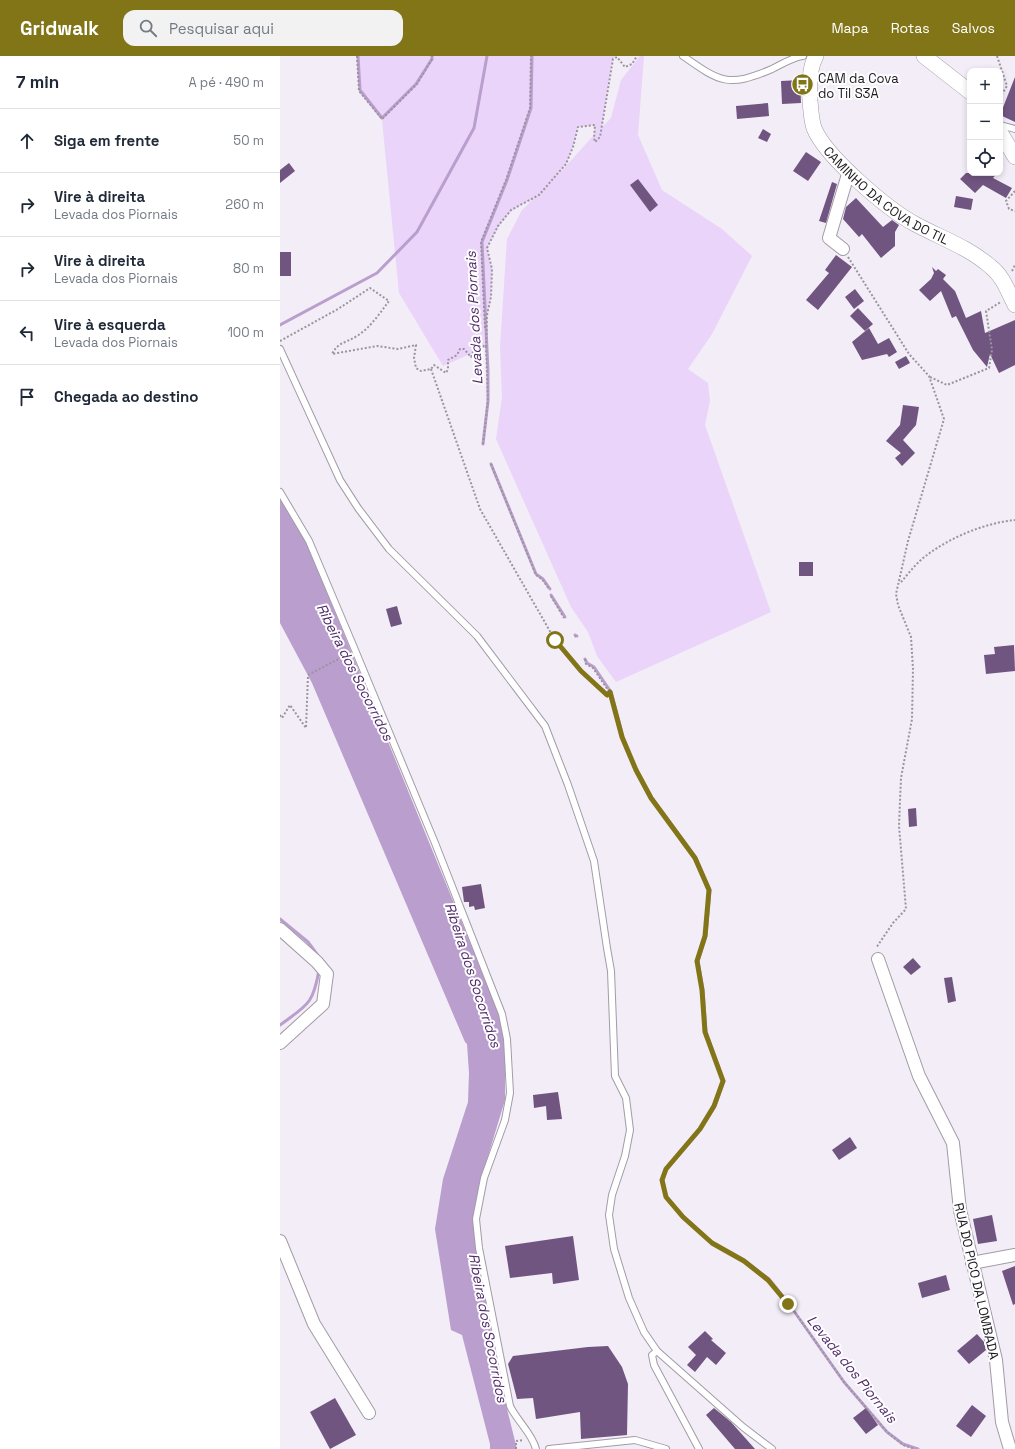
<!DOCTYPE html>
<html lang="pt">
<meta charset="utf-8">
<style>
body{margin:0;font-family:"Space Grotesk",sans-serif;background:#f2f2f3;color:#1f2937}
.controls{position:absolute;right:12px;top:12px;display:grid;overflow:hidden;border-radius:8px;box-shadow:0 2px 6px #0003}
.controls button{width:36px;height:36px;display:grid;place-items:center;padding:0;border:0;border-bottom:1px solid #e0e1e3;background:#fff;color:#1f2937;font:20px sans-serif}
.stop{position:absolute;width:12px;height:12px;margin:-9px;border:3px solid #827518;border-radius:50%;background:#fff}
.stop.end{background:#827518;border-color:#fff;box-shadow:0 1px 4px #0008}
.list{margin:0;padding:0;list-style:none}
h2{display:flex;justify-content:space-between;align-items:center;height:52px;margin:0;padding:0 16px;font-size:17px}
h2 small{font-size:13px;font-weight:400;color:#747a83}
.list li{display:grid;grid-template-columns:26px 1fr auto;gap:12px;align-items:center;box-sizing:border-box;height:64px;padding:0 16px;border-top:1px solid #e0e1e3}
.list b{display:block;font-size:15px;white-space:nowrap}
.list p{margin:0;font-size:13px;white-space:nowrap;color:#747a83}
.list em{font-size:13px;font-style:normal;color:#747a83}
.icon{flex:none;width:22px;height:22px;fill:none;stroke:currentColor;stroke-width:2;stroke-linecap:round;stroke-linejoin:round}
.map{position:relative;flex:none;width:735px;height:1393px;overflow:hidden}
header{display:flex;align-items:center;gap:24px;box-sizing:border-box;height:56px;padding:0 20px;background:#827518;color:#fff}
header strong{font-size:19px}
nav{display:flex;gap:22px;margin-inline-start:auto;font-size:14px}
.search{width:280px;height:36px;background:#f2f2f3;display:flex;align-items:center;gap:10px;box-sizing:border-box;padding:0 14px;border-radius:12px;color:#747a83;font-size:15px}
main{display:flex}
aside{flex:1;background:#fff}
.map>svg:first-child{display:block}
.green{fill:#ead4f9;fill-rule:evenodd}
.water{fill:#ba9ece}
.lines{fill:none;stroke-linecap:round;stroke-linejoin:round}
.stream{stroke:#ba9ece;stroke-width:3}
.building{fill:#705581}
.service-casing{stroke:#a19ca5;stroke-width:8}
.minor-casing{stroke:#a19ca5;stroke-width:14}
.tertiary-casing{stroke:#a19ca5;stroke-width:16}
.path{stroke:#9a959c;stroke-width:2;stroke-dasharray:2 2;stroke-linecap:butt}
.service{stroke:#fff;stroke-width:6}
.minor{stroke:#fff;stroke-width:12}
.tertiary{stroke:#fff;stroke-width:15}
.route{stroke:#827518;stroke-width:5}
.labels{text-anchor:middle;stroke-width:4;stroke-linejoin:round;paint-order:stroke}
.poi-label{font-size:13px;fill:#1c1a1d;stroke:#fefdff;text-anchor:start}
.street-label{font-size:13px;fill:#1c1a1d;stroke:#fefdff}
.water-label{font-size:14px;font-style:italic;fill:#4f2a65;stroke:#fefdff}
</style>
<header>
<strong>Gridwalk</strong>
<div class="search"><svg class="icon" aria-label="search" viewBox="0 0 24 24"><circle cx="10" cy="10" r="6"/><path d="M15 15l6 6"/></svg>Pesquisar aqui</div>
<nav><a>Mapa</a><a>Rotas</a><a>Salvos</a></nav>
</header>
<main>
<aside>
<h2>7 min<small>A pé · 490 m</small></h2>
<ul class="list">
<li><svg class="icon" aria-label="ahead" viewBox="0 0 24 24"><path d="M12 20V5M6 11l6-6 6 6"/></svg><div><b>Siga em frente</b></div><em>50 m</em></li>
<li><svg class="icon" aria-label="right" viewBox="0 0 24 24"><path d="M7 20v-9h11M14 6l5 5-5 5"/></svg><div><b>Vire à direita</b><p>Levada dos Piornais</p></div><em>260 m</em></li>
<li><svg class="icon" aria-label="right" viewBox="0 0 24 24"><path d="M7 20v-9h11M14 6l5 5-5 5"/></svg><div><b>Vire à direita</b><p>Levada dos Piornais</p></div><em>80 m</em></li>
<li><svg class="icon" aria-label="left" viewBox="0 0 24 24"><path d="M17 20v-9H6M10 6l-5 5 5 5"/></svg><div><b>Vire à esquerda</b><p>Levada dos Piornais</p></div><em>100 m</em></li>
<li><svg class="icon" aria-label="arrive" viewBox="0 0 24 24"><path d="M6 21V4h12l-3 4 3 4H6"/></svg><div><b>Chegada ao destino</b></div></li>
</ul>
</aside>
<div class="map">
<svg width="735" height="1393" viewBox="0 0 735 1393">
<rect width="100%" height="100%" fill="#f3edf7"/>
<!-- green -->
<path class="green" d="M77 0H336L333 3 331 12 322 71 331 62 341 24 360 0H364L358 79 382 134 442 173 472 200 432 278 408 313 428 327 430 345 425 369 491 556 336 626 317 600 308 576 291 551 216 383 222 341 220 291 227 183 242 154 253 143C227 153 219 169 207 192L212 213 211 241 207 259 206 291 163 310 119 237 102 64 79 35ZM315 69 314 79 276 121 286 108 293 91 298 71Z"/>
<!-- water -->
<polygon class="water" points="0,441 26,485 220,960 225,984 225,1044 202,1120 194,1162 196,1192 220,1325 237,1393 210,1393 210,1388 182,1279 171,1274 155,1173 163,1123 188,1046 189,1017 187,988 185,986 32,627 0,567"/>
<g class="lines">
<!-- stream -->
<g class="stream">
<polyline points="78,0 80,34 102,62 136,28 152,3 152,0"/>
<polyline points="0,269 97,217 137,176 194,72 207,0"/>
<polyline points="203,388 208,345 208,315 202,186 227,124 251,52 252,0"/>
<polyline points="211,408 256,518 263,523 270,533"/>
<polyline points="271,539 285,561"/>
<polyline points="295,579 297,580"/>
<polyline points="305,603 307,607 314,611 331,636 343,681 356,713 372,742 416,802 430,834 426,880 418,905 423,934 426,976 444,1025 435,1050 420,1074 386,1114 383,1124 386,1141 403,1160 433,1187 465,1205 489,1223 509,1248 564,1326 607,1376 623,1388 638,1393"/>
<polyline points="0,863 28,886 39,901"/>
<path d="M0 969C27 949 33 949 39 914"/>
</g>
</g>
<!-- building -->
<g class="building">
<polygon points="735,21 735,66 720,59"/>
<polygon points="520,24 521,47 502,48 501,25"/>
<polygon points="488,47 489,60 457,63 456,50"/>
<polygon points="483,73 491,78 487,86 478,82"/>
<polygon points="526,96 541,106 528,125 513,115"/>
<polygon points="9,107 15,115 0,127 0,114"/>
<polygon points="686,117 717,117 713,122 732,132 726,142 703,129 695,137 680,123"/>
<polygon points="358,123 378,149 370,156 350,129"/>
<polygon points="552,126 557,128 546,167 539,165"/>
<polygon points="676,140 693,143 691,154 674,151"/>
<polygon points="576,142 603,171 612,164 619,169 615,176 615,190 601,202 582,178 579,181 563,163 566,151"/>
<rect x="0" y="196" width="11" height="24"/>
<polygon points="556,199 572,211 538,254 526,244 549,217 545,214"/>
<polygon points="652,211 656,215 658,213 666,219 663,223 675,235 686,262 701,255 705,277 735,264 735,309 719,317 710,298 707,311 693,294 676,260 672,262 661,235 650,245 639,234 651,223 654,217"/>
<polygon points="575,233 584,245 574,253 565,241"/>
<polygon points="578,252 593,268 585,275 570,260"/>
<polygon points="589,272 598,288 609,282 617,296 609,301 607,298 582,304 572,286"/>
<polygon points="626,300 630,307 619,313 615,306"/>
<polygon points="623,349 639,351 636,369 623,384 635,397 622,410 615,402 621,397 606,385 620,369"/>
<rect x="519" y="506" width="14" height="14"/>
<polygon points="117,550 122,568 111,571 106,553"/>
<polygon points="734,589 735,615 706,618 704,599 715,598 714,591"/>
<polygon points="636,752 637,770 629,771 628,753"/>
<polygon points="201,828 205,852 195,854 194,850 189,851 189,846 184,846 182,831"/>
<polygon points="633,902 641,911 631,919 623,911"/>
<polygon points="672,921 676,945 668,947 664,922"/>
<polygon points="278,1036 282,1063 267,1064 266,1050 254,1052 253,1039"/>
<polygon points="570,1081 577,1092 559,1104 552,1094"/>
<polygon points="712,1159 717,1185 698,1188 693,1163"/>
<polygon points="293,1180 299,1224 273,1228 272,1217 230,1222 225,1190"/>
<polygon points="735,1210 735,1248 733,1249 722,1215"/>
<polygon points="666,1219 670,1234 642,1242 638,1227"/>
<polygon points="425,1275 433,1283 431,1284 446,1297 436,1309 427,1301 415,1316 407,1309 416,1299 408,1291"/>
<polygon points="697,1278 704,1286 706,1294 689,1308 677,1295"/>
<polygon points="328,1290 342,1311 348,1328 347,1379 301,1383 300,1356 256,1363 253,1342 237,1343 228,1308 233,1300 308,1291"/>
<polygon points="55,1342 76,1379 50,1393 30,1356"/>
<polygon points="692,1349 706,1360 691,1381 676,1370"/>
<polygon points="434,1352 451,1366 475,1393 455,1393 426,1359"/>
<polygon points="586,1352 598,1369 586,1378 573,1362"/>
</g>
<g class="lines">
<defs>
<g id="service">
<path d="M403 0C440 26 448 32 492 13 502 8 513 1 523 0"/>
<polyline points="720,69 735,73"/>
<polyline points="0,293 60,424 78,452 109,493 197,580 265,670 288,729 314,805 327,892 331,915 335,1020 346,1042 350,1074 345,1100 332,1139 329,1159 334,1193 349,1242 364,1276 377,1295 463,1371 492,1393"/>
<path d="M0 436 29 485 75 594 155 787 222 958 227 983 230 1037 225 1064 204 1122 196 1163 199 1192 230 1350C237 1365 252 1377 256 1393"/>
<polyline points="377,1295 372,1299 374,1309 419,1393"/>
<polyline points="269,1393 355,1384 386,1393"/>
</g>
<g id="minor">
<polyline points="563,193 549,182 569,115"/>
<polyline points="0,873 37,906 47,918 43,948 0,987"/>
<polyline points="598,903 639,1020 673,1087 680,1154 716,1304 722,1366 730,1393"/>
<polyline points="0,1185 34,1268 89,1357"/>
<polyline points="692,1207 735,1199"/>
</g>
<g id="tertiary">
<path id="s1" d="M536 0C529 12 529 30 530 45 531 54 531 63 534 72 545 100 607 153 635 168 661 182 688 191 711 211 723 220 728 236 735 249"/>
<polyline points="644,0 690,36"/>
<polyline points="720,76 735,101"/>
</g>
</defs>
<!-- service casing -->
<use href="#service" class="service-casing"/>
<!-- minor casing -->
<use href="#minor" class="minor-casing"/>
<!-- tertiary casing -->
<use href="#tertiary" class="tertiary-casing"/>
<!-- path -->
<g class="path">
<polyline points="77,0 79,35 102,63 137,28 152,3 152,0"/>
<polyline points="717,0 727,30 720,41"/>
<polyline points="735,135 726,145 729,153 735,155"/>
<polyline points="568,201 629,298 649,320 664,363 628,485 616,538 618,549 631,581 633,613 632,663 621,722 620,745 619,770 626,853 613,867 596,892"/>
<polyline points="732,215 735,209"/>
<polyline points="205,272 201,186 226,124 250,52 251,0"/>
<path d="M0 285 58 253 90 232 109 245C100 257 90 272 77 280 66 287 58 286 52 298L97 290 118 293 136 289 134 302 136 312 141 315 151 313 154 309 166 317 168 313V304L177 299 180 293H184L191 301 195 291 198 288 206 291"/>
<polyline points="206,291 207,259 211,241 212,213 207,192 218,170 231,154 259,139 286,108 293,91 298,71 315,69 314,82 315,86 320,81 333,3 337,1 345,11 352,8 357,0"/>
<polyline points="151,313 200,453 275,584 301,615 327,639 330,637"/>
<polyline points="650,321 667,329 709,312 712,294 706,255 721,246"/>
<polyline points="203,388 208,345 206,290"/>
<polyline points="211,408 256,519 262,523 269,533"/>
<path d="M621 526C629 517 637 506 647 499 671 481 705 467 735 464"/>
<polyline points="271,540 284,562"/>
<polyline points="295,580 296,581"/>
<polyline points="305,603 306,608 313,612 330,637 342,681 356,713 371,742 415,802 429,834 425,880 417,905 422,934 425,976 443,1025 434,1049 420,1073 386,1113 382,1124 386,1141 403,1161 432,1187 464,1205 488,1224 509,1248 564,1326 607,1376 623,1389 635,1393"/>
<polyline points="0,659 2,662 10,649 26,672 28,619 68,598"/>
<polyline points="236,1393 236,1385 243,1384"/>
</g>
<!-- service -->
<use href="#service" class="service"/>
<!-- minor -->
<use href="#minor" class="minor"/>
<!-- tertiary -->
<use href="#tertiary" class="tertiary"/>
</g>
<g class="lines">
<!-- route -->
<polyline class="route" points="275,584 301,615 327,639 330,636 342,681 356,714 371,742 415,802 429,834 425,880 417,905 422,934 425,976 443,1025 434,1050 420,1073 386,1113 382,1124 386,1141 403,1161 432,1187 464,1205 488,1224 508,1248"/>
</g>
<!-- icons -->
<defs>
<symbol id="bus-disc" viewBox="-11 -11 22 22"><circle r="9.5" fill="#827518" stroke="#fefdff"/><path d="M-5-6H5V4H4V6H2V4H-2V6H-4V4H-5ZM-3.5-4V0h7V-4ZM-3.5 1.2v1.5H-2V1.2ZM2 1.2v1.5H3.5V1.2Z" fill="#fff"/></symbol>
</defs>
<g fill-rule="evenodd">
<use href="#bus-disc" x="510" y="16" width="25" height="25"/>
</g>
<g class="labels">
<!-- poi labels -->
<g class="poi-label">
<text x="538" y="27">CAM da Cova<tspan x="538" dy="15">do Til S3A</tspan></text>
</g>
<!-- street labels -->
<g class="street-label">
<text dy="5" stroke="none"><textPath href="#s1" startOffset="174">CAMINHO DA COVA DO TIL</textPath></text>
<text transform="translate(697 1225) rotate(77)" y="5">RUA DO PICO DA LOMBADA</text>
</g>
<!-- water labels -->
<g class="water-label">
<text transform="translate(194 262) rotate(-93)" y="5">Levada dos Piornais</text>
<text transform="translate(75 616) rotate(63)" y="5">Ribeira dos Socorridos</text>
<text transform="translate(193 919) rotate(72)" y="5">Ribeira dos Socorridos</text>
<text transform="translate(208 1272) rotate(79)" y="5">Ribeira dos Socorridos</text>
<text transform="translate(572 1313) rotate(51)" y="5">Levada dos Piornais</text>
</g>
</g>
</svg>
<div class="controls">
<button>+</button>
<button>−</button>
<button><svg class="icon" aria-label="locate" viewBox="0 0 24 24"><circle cx="12" cy="12" r="6"/><path d="M12 2v4M12 18v4M2 12h4M18 12h4"/></svg></button>
</div>
<div class="stop" style="left:275px;top:584px"></div>
<div class="stop end" style="left:508px;top:1248px"></div>
</div>
</main>
